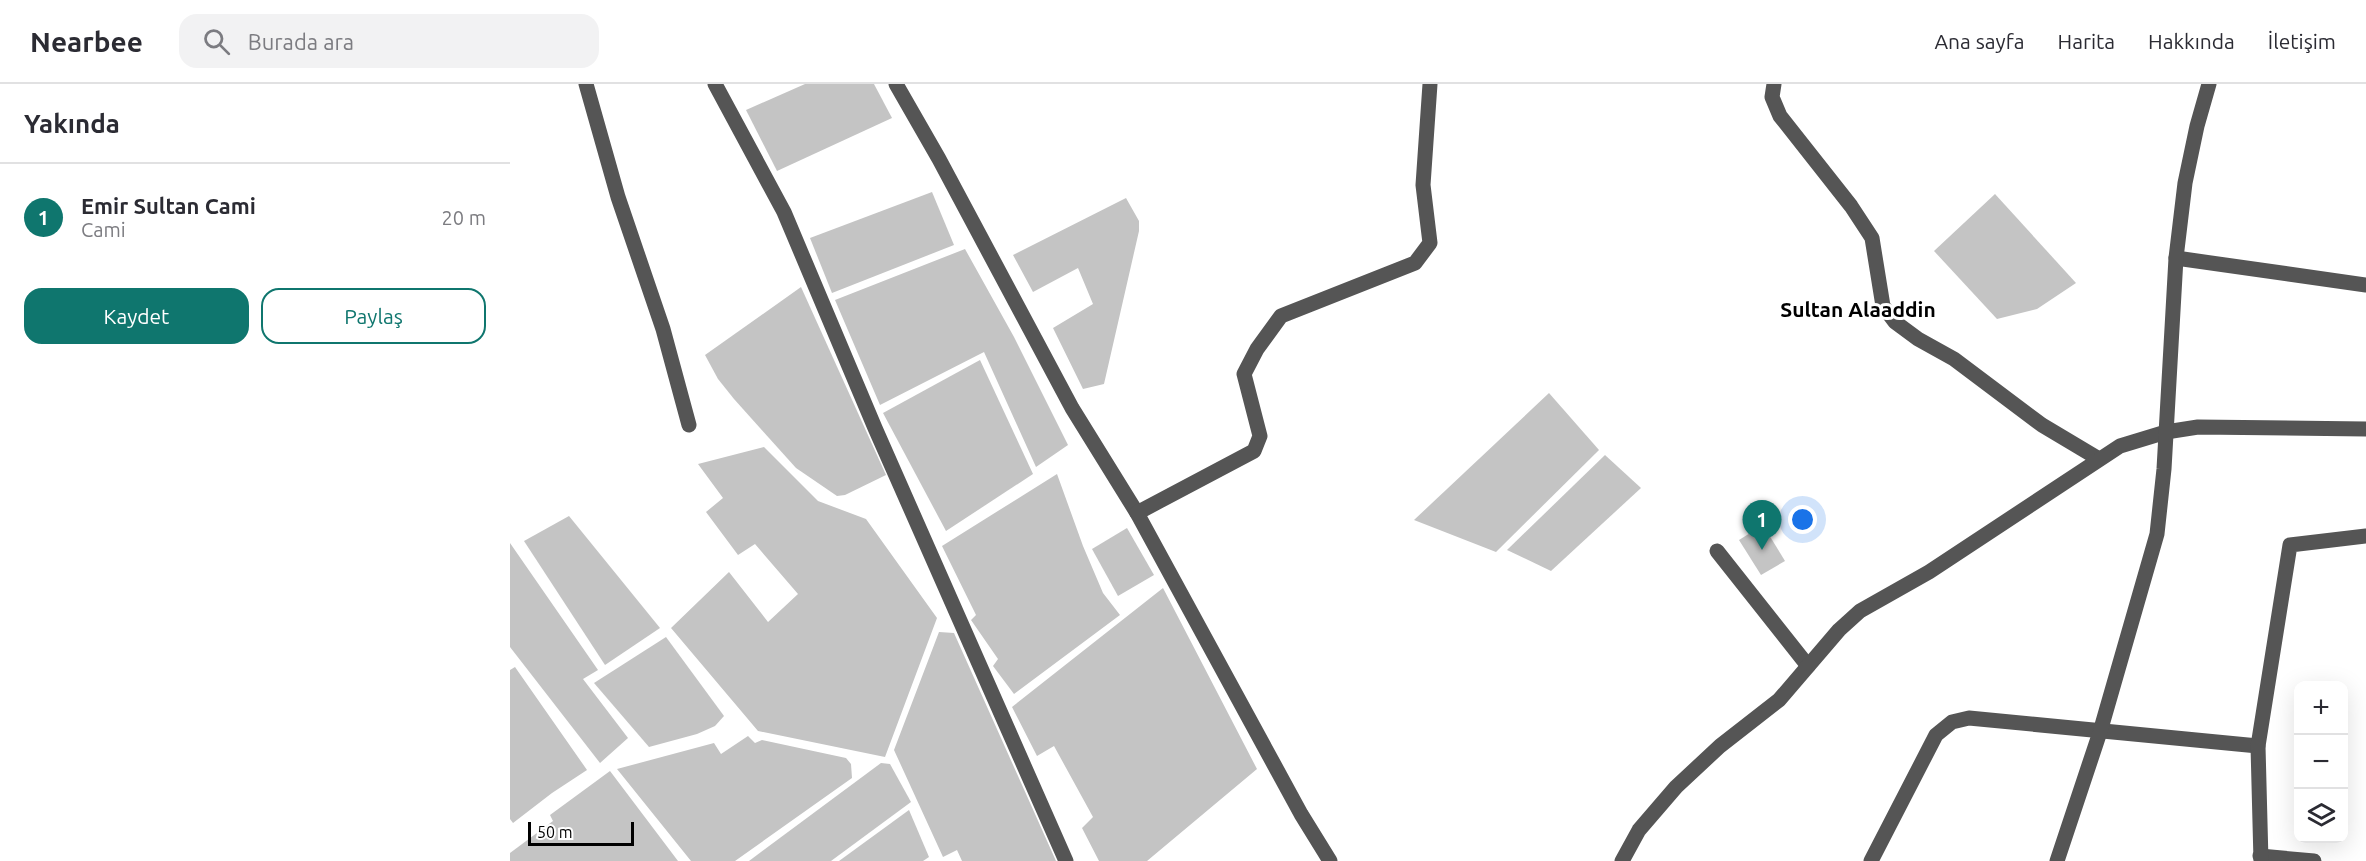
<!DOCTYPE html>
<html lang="tr">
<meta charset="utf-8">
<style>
body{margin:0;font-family:Ubuntu,sans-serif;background:#f2f2f3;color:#2b2b33}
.controls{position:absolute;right:18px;bottom:18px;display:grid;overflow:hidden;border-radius:12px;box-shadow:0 6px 24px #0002}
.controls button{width:54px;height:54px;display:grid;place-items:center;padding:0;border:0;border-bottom:2px solid #e1e1e2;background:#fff;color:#2b2b33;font:30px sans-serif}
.scale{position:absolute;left:18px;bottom:15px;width:106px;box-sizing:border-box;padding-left:6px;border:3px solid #000;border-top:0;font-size:16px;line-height:21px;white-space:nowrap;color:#000;-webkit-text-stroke:4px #fff;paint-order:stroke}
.you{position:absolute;left:1293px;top:436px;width:21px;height:21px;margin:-15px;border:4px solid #fff;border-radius:50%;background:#1a73e8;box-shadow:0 0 0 9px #1a73e833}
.badge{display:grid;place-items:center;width:39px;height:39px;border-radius:50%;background:#0f766e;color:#fff;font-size:20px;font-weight:700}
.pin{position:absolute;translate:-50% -50px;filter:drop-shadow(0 2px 3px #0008)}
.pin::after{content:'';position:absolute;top:32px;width:21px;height:18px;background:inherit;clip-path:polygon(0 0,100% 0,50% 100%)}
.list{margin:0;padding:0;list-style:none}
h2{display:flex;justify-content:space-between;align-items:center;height:78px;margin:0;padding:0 24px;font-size:26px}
h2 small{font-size:20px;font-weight:400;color:#7c7c81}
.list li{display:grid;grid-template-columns:39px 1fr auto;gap:18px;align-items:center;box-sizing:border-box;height:108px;padding:0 24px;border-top:2px solid #e1e1e2}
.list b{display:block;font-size:22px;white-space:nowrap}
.list p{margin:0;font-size:20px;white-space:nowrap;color:#7c7c81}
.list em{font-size:20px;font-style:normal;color:#7c7c81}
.actions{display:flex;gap:12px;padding:18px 24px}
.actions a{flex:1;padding:14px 0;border:2px solid #0f766e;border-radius:18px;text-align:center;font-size:21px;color:#0f766e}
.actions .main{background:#0f766e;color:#fff}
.icon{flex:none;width:33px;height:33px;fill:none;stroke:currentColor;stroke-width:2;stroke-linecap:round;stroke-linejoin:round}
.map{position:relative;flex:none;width:1856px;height:777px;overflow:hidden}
header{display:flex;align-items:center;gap:36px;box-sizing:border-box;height:84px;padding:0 30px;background:#fff;border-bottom:2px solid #e1e1e2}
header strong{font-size:28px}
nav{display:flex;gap:33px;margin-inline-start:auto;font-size:21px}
.search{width:420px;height:54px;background:#f2f2f3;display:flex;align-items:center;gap:15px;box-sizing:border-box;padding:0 21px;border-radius:18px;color:#7c7c81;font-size:22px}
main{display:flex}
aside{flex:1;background:#fff}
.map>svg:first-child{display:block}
.building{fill:#c4c4c4}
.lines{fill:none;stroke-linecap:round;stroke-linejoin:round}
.minor{stroke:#555;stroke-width:15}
.labels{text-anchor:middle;stroke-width:6;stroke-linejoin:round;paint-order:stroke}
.district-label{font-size:21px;font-weight:bold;fill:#000;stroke:#fff}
</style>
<header>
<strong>Nearbee</strong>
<div class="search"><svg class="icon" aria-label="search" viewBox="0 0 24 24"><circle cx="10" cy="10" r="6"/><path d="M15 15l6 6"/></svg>Burada ara</div>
<nav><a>Ana sayfa</a><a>Harita</a><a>Hakkında</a><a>İletişim</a></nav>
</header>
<main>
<aside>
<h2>Yakında<small></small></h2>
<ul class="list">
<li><span class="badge">1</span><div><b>Emir Sultan Cami</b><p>Cami</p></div><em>20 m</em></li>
</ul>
<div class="actions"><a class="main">Kaydet</a><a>Paylaş</a></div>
</aside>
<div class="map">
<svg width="1856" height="777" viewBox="0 0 1856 777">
<rect width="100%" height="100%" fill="#fff"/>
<!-- building -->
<g class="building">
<polygon points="295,0 364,0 382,34 267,87 236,26"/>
<polygon points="422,108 444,161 322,209 300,154"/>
<polygon points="1485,110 1566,199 1527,225 1487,235 1424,167"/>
<polygon points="616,114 629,137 629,147 594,300 573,305 543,244 583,220 568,184 523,208 503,171"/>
<polygon points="455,165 504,253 558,361 526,383 474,268 370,321 325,216"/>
<polygon points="291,203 376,391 335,411 327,412 286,384 224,315 208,295 195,271"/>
<polygon points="470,276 523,390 436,447 373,329"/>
<polygon points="1039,309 1089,366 986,468 904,436"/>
<polygon points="254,363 308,417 356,435 427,534 375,673 248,647 161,544 219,488 258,538 288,510 245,460 228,471 196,428 213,414 188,380"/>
<polygon points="1095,371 1131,404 1041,487 997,466"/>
<polygon points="547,390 573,462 593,509 610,531 504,610 483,582 488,575 461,536 466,531 432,462"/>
<polygon points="59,432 150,544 95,581 14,457"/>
<polygon points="1253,441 1275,477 1251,491 1229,456"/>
<polygon points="617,444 644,491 608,512 582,465"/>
<polygon points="0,459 88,586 73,595 118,654 90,679 0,563"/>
<polygon points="653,504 747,685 637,777 589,777 572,744 583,733 544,662 527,672 502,623"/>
<polygon points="429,548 444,549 546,777 452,777 447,766 433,773 384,666"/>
<polygon points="156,553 214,632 205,642 187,650 139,663 84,599"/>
<polygon points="5,583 77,686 42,709 3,739 0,735 0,586"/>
<polygon points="238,652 245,659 252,656 336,674 341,680 342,694 225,777 181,777 107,685 204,659 211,670"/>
<polygon points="371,679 380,680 401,718 321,777 239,777"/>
<polygon points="100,687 168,777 0,777 0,769 43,737 40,731"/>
<polygon points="399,726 419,773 413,777 329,777"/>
</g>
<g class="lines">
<!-- minor -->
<g class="minor">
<polyline points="76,0 108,113 153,245 179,341"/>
<polyline points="205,0 274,128 365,344 556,777"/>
<polyline points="386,0 429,75 562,324 627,429 791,730 820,777"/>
<polyline points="1264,0 1262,13 1270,32 1341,122 1362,154 1373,222 1385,238 1408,255 1444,275 1532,341 1589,375"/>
<polyline points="1666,174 1856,201"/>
<polyline points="627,429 744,367 750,352 734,290 747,265 771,232 905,179 920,159 913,101 920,0"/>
<polyline points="1207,467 1298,582"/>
<polyline points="1750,772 1804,777"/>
<polyline points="1112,777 1129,746 1166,703 1210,662 1269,616 1329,546 1350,527 1419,488 1610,362 1656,348 1688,343 1856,345"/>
<polyline points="1361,777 1426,651 1442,638 1459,634 1748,662"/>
<polyline points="1547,777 1590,648 1647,450 1654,385 1666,174 1675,99 1687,42 1699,0"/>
<polyline points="1751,777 1748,662 1780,461 1856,452"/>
</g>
</g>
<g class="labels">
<!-- district labels -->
<g class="district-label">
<text x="1348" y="233">Sultan Alaaddin</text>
</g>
</g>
</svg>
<div class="controls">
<button>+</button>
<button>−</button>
<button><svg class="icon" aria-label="layers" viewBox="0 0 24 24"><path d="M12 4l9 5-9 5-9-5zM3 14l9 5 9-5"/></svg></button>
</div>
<div class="scale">50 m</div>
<div class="you"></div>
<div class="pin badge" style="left:1252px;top:466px">1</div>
</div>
</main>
